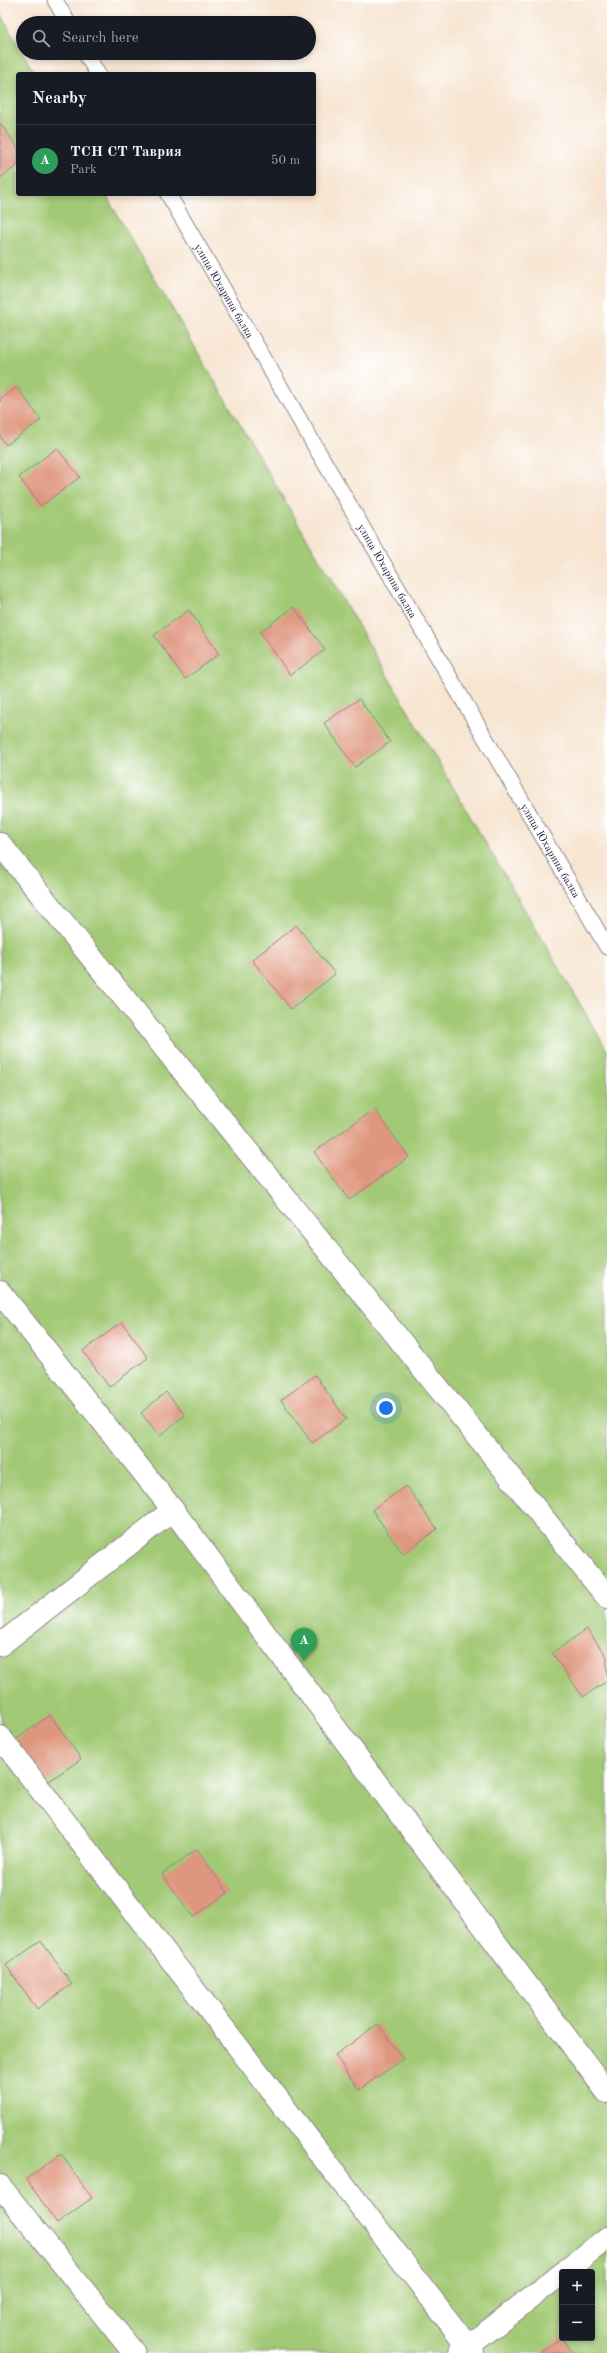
<!DOCTYPE html>
<meta charset="utf-8">
<style>
body{margin:0;font-family:"Old Standard TT",serif;background:#242831;color:#f1f3f6}
.controls{position:absolute;right:12px;bottom:12px;display:grid;overflow:hidden;border-radius:4px;box-shadow:0 2px 6px #0003}
.controls button{width:36px;height:36px;display:grid;place-items:center;padding:0;border:0;border-bottom:1px solid #363941;background:#171b24;color:#f1f3f6;font:20px sans-serif}
.you{position:absolute;left:386px;top:1408px;width:14px;height:14px;margin:-10px;border:3px solid #fff;border-radius:50%;background:#1a73e8;box-shadow:0 0 0 6px #1a73e833}
.badge{display:grid;place-items:center;width:26px;height:26px;border-radius:50%;background:#7c3aed;color:#fff;font-size:13px;font-weight:700}
.pin{position:absolute;translate:-50% -33px;filter:drop-shadow(0 1px 2px #0008)}
.pin::after{content:'';position:absolute;top:21px;width:14px;height:12px;background:inherit;clip-path:polygon(0 0,100% 0,50% 100%)}
.list{margin:0;padding:0;list-style:none}
h2{display:flex;justify-content:space-between;align-items:center;height:52px;margin:0;padding:0 16px;font-size:17px}
h2 small{font-size:13px;font-weight:400;color:#9ea1a6}
.list li{display:grid;grid-template-columns:26px 1fr auto;gap:12px;align-items:center;box-sizing:border-box;height:72px;padding:0 16px;border-top:1px solid #363941}
.list b{display:block;font-size:15px;white-space:nowrap}
.list p{margin:0;font-size:13px;white-space:nowrap;color:#9ea1a6}
.list em{font-size:13px;font-style:normal;color:#9ea1a6}
.icon{flex:none;width:22px;height:22px;fill:none;stroke:currentColor;stroke-width:2;stroke-linecap:round;stroke-linejoin:round}
.map{position:relative;flex:none;width:607px;height:2353px;overflow:hidden}
.search{position:absolute;background:#171b24;box-shadow:0 2px 6px #0003;left:16px;top:16px;width:300px;height:44px;display:flex;align-items:center;gap:10px;box-sizing:border-box;padding:0 14px;border-radius:22px;color:#9ea1a6;font-size:15px}
.panel{position:absolute;background:#171b24;box-shadow:0 2px 6px #0003;left:16px;top:72px;width:300px;height:124px;border-radius:4px}
.map>svg:first-child{display:block}
.green{fill:#a2c974;stroke:#627658;fill-rule:evenodd}
.building{fill:#df967e}
.lines{fill:none;stroke-linecap:round;stroke-linejoin:round}
.service-casing{stroke:#8c8486;stroke-width:17}
.minor-casing{stroke:#8c8486;stroke-width:24}
.service{stroke:#fff;stroke-width:15}
.minor{stroke:#fff;stroke-width:22}
.labels{text-anchor:middle;stroke-width:3;stroke-linejoin:round;paint-order:stroke}
.street-label{font-size:11px;fill:#22223b;stroke:#fff}
</style>
<div class="map">
<svg width="607" height="2353" viewBox="0 0 607 2353">
<rect width="100%" height="100%" fill="#fff"/>
<filter id="ink" filterUnits="userSpaceOnUse"><feTurbulence type="fractalNoise" baseFrequency=".025" numOctaves="2"/><feDisplacementMap in="SourceGraphic" scale="8" xChannelSelector="R" yChannelSelector="G"/><feConvolveMatrix kernelMatrix="1 2 1 2 8 2 1 2 1" color-interpolation-filters="sRGB"/></filter>
<filter id="wash" filterUnits="userSpaceOnUse"><feTurbulence type="fractalNoise" baseFrequency=".012" numOctaves="4" result="noise"/><feDisplacementMap in="SourceGraphic" scale="16" xChannelSelector="R" yChannelSelector="G"/><feGaussianBlur stdDeviation="0.9" result="paint"/><feColorMatrix in="noise" values="0 0 0 0 0 0 0 0 0 0 0 0 0 0 0 0 0 1.4 0 .05"/><feComposite in="paint" operator="in"/></filter>
<g filter="url(#wash)">
<rect width="100%" height="100%" fill="#f7e5d1"/>
<!-- green -->
<path class="green" d="M0 14 35 74H18V194H105L607 1050V2353H0ZM562 2272H592V2338H562Z"/>
<g id="blocks">
<!-- building -->
<g class="building">
<polygon points="0,123 18,148 18,165 0,178"/>
<polygon points="17,387 41,420 6,445 0,437 0,399"/>
<polygon points="57,448 80,477 41,506 19,477"/>
<polygon points="294,607 325,650 290,675 260,632"/>
<polygon points="189,610 219,654 185,679 154,635"/>
<polygon points="359,699 390,742 355,767 324,723"/>
<polygon points="296,925 335,974 291,1009 252,960"/>
<polygon points="374,1109 409,1157 349,1200 314,1152"/>
<polygon points="122,1322 148,1358 109,1387 83,1351"/>
<polygon points="315,1375 346,1419 312,1443 281,1400"/>
<polygon points="166,1392 185,1415 160,1436 141,1413"/>
<polygon points="406,1486 437,1529 403,1554 372,1510"/>
<polygon points="587,1629 607,1657 607,1681 583,1697 552,1653"/>
<polygon points="50,1715 81,1759 46,1783 15,1740"/>
<polygon points="197,1849 228,1893 193,1917 162,1874"/>
<polygon points="41,1941 72,1984 37,2009 6,1965"/>
<polygon points="378,2024 403,2059 359,2090 335,2055"/>
<polygon points="61,2154 92,2198 57,2223 26,2179"/>
<polygon points="562,2337 573,2353 539,2353 544,2350"/>
</g>
</g>
</g>
<g filter="url(#ink)">
<use href="#blocks" fill-opacity="0" stroke="#8c8486" stroke-width="1"/>
<g class="lines">
<defs>
<g id="service">
<polyline points="55,0 68,23"/>
<polyline points="85,53 98,74"/>
<path id="s1" d="M168 194 607 947"/>
</g>
<g id="minor">
<polyline points="0,844 607,1597"/>
<polyline points="0,1292 173,1510 607,2092"/>
<polyline points="0,1645 173,1510"/>
<polyline points="0,1737 473,2353"/>
<polyline points="0,2186 134,2353"/>
<polyline points="564,2272 607,2238"/>
<polyline points="460,2353 562,2273"/>
</g>
</defs>
<!-- service casing -->
<use href="#service" class="service-casing"/>
<!-- minor casing -->
<use href="#minor" class="minor-casing"/>
<!-- service -->
<use href="#service" class="service"/>
<!-- minor -->
<use href="#minor" class="minor"/>
</g>
</g>
<g class="labels">
<!-- street labels -->
<g class="street-label">
<text dy="4" stroke="none"><textPath href="#s1" startOffset="112">улица Юхарина балка</textPath></text>
<text dy="4" stroke="none"><textPath href="#s1" startOffset="436">улица Юхарина балка</textPath></text>
<text dy="4" stroke="none"><textPath href="#s1" startOffset="760">улица Юхарина балка</textPath></text>
</g>
</g>
</svg>
<div class="controls">
<button>+</button>
<button>−</button>
</div>
<div class="you"></div>
<div class="pin badge" style="left:304px;top:1661px;background:#2e9e5b">A</div>
<div class="search"><svg class="icon" aria-label="search" viewBox="0 0 24 24"><circle cx="10" cy="10" r="6"/><path d="M15 15l6 6"/></svg>Search here</div>
<section class="panel">
<h2>Nearby<small></small></h2>
<ul class="list">
<li><span class="badge" style="background:#2e9e5b">A</span><div><b>ТСН СТ Таврия</b><p>Park</p></div><em>50 m</em></li>
</ul>
</section>
</div>
